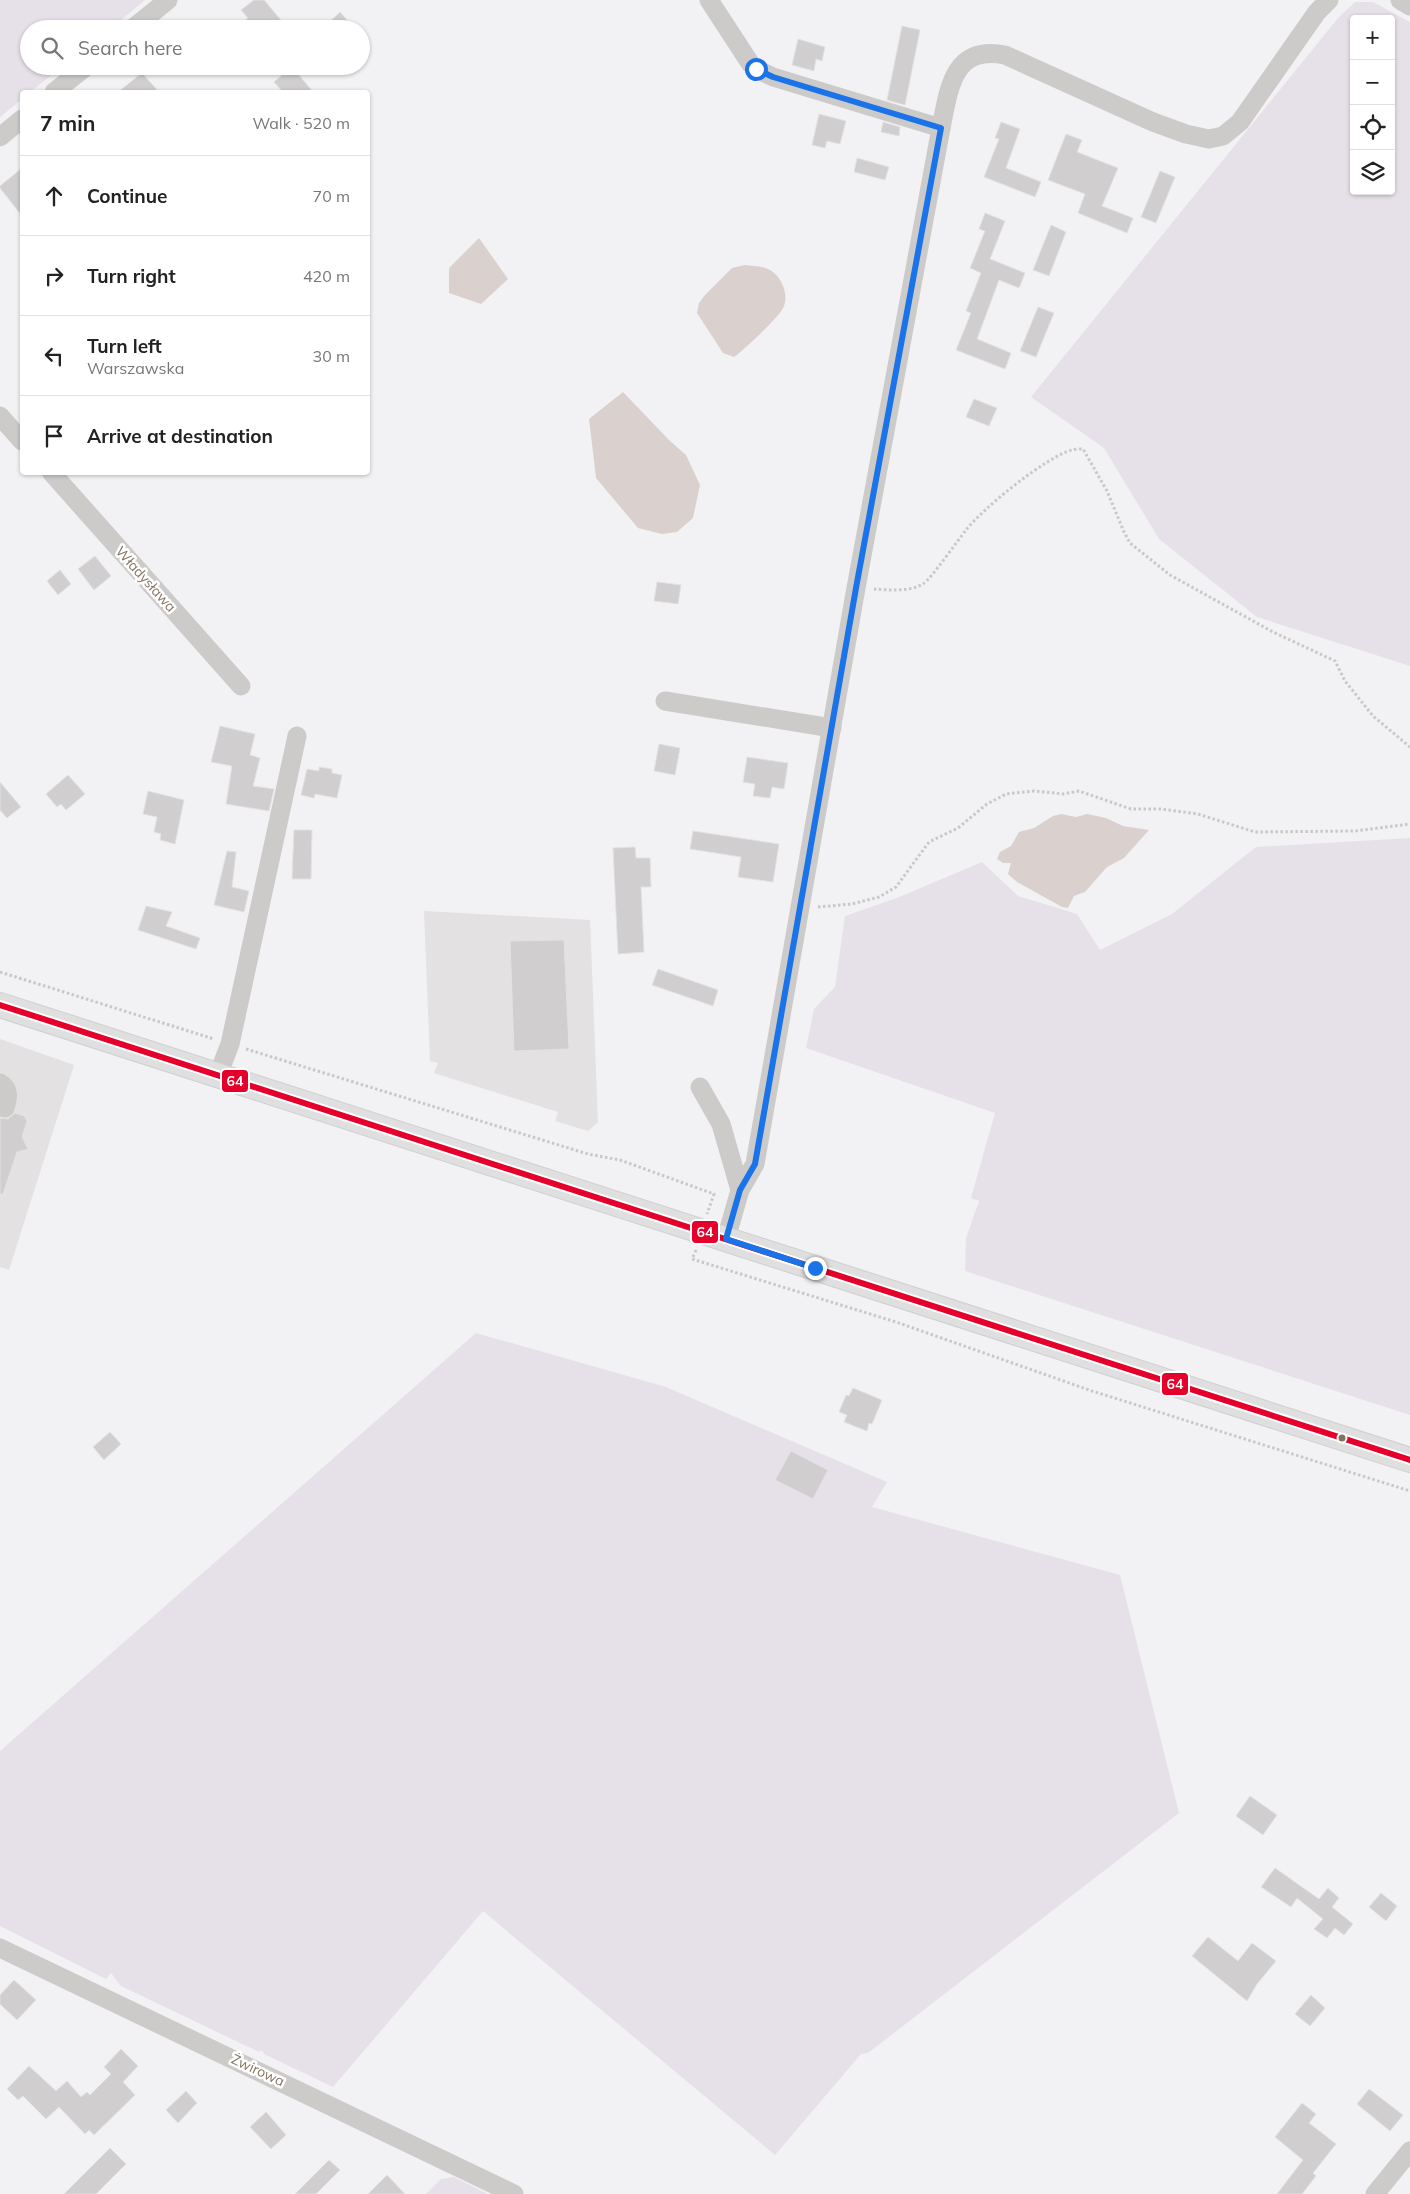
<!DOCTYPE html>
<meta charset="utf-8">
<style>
body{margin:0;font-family:Mulish,sans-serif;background:#f2f2f2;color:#222}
.controls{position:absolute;right:15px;top:15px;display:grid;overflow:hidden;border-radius:5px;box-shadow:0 1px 4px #0004}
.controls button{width:45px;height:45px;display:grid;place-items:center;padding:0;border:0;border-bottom:1px solid #e0e0e0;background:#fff;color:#222;font:25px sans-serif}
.stop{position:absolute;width:15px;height:15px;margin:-11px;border:4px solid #1a73e8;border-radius:50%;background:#fff}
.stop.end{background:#1a73e8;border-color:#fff;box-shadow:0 1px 5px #0008}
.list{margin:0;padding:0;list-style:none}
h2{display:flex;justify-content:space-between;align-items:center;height:65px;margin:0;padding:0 20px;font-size:21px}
h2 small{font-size:16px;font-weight:400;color:#767676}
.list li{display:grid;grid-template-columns:32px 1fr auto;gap:15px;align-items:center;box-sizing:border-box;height:80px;padding:0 20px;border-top:1px solid #e0e0e0}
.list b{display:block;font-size:19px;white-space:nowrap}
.list p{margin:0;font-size:16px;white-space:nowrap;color:#767676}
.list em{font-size:16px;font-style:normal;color:#767676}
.icon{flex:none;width:28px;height:28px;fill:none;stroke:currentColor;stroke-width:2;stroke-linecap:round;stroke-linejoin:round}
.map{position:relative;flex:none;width:1410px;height:2194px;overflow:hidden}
.search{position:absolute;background:#fff;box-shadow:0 1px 4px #0004;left:20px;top:20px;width:350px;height:55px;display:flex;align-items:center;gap:12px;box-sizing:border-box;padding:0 18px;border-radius:28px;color:#767676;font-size:19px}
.panel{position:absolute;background:#fff;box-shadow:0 1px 4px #0004;left:20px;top:90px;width:350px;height:385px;border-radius:5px}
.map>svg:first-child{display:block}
.built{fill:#e3e1e2}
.green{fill:#e6e1e8;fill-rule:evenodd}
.water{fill:#dad1ce}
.building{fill:#d0cece;stroke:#e2e1e3}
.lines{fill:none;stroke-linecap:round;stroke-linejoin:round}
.major-casing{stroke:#d1cfcf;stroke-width:26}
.path{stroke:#c9c8c7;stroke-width:3;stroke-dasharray:2.5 2.5;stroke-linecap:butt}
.minor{stroke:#cccbca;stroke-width:19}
.major{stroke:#dfdfdf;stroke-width:24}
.bus-1-casing{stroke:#fff;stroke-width:10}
.bus-1{stroke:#e4002b;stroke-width:6}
.route{stroke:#1a73e8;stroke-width:6}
.bus-dot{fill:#857361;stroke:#fff;stroke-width:2}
.labels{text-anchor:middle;stroke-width:5;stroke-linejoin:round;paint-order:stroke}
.street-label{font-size:14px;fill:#857361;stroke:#fff}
.line-badge{stroke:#fff;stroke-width:2}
.badge-label{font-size:14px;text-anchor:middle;font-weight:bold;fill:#fff}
</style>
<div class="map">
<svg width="1410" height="2194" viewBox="0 0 1410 2194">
<rect width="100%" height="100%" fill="#f2f1f4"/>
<!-- built -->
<g class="built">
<polygon points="424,911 590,920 598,1122 588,1131 555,1121 558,1112 434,1073 438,1063 430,1061"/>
<polygon points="0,1039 74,1065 9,1270 0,1267"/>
</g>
<!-- green -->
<g class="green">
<polygon points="0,0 145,0 110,29 29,29 29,66 63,66 30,92 22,92 22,99 0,117"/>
<path d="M1355 2H1373L1410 22V666L1257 617 1159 539 1104 448 1031 397 1338 18ZM1354 19H1391V191H1354Z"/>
<polygon points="1410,838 1410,1415 965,1271 966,1238 979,1201 971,1198 995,1113 806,1048 814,1009 835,987 845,916 897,898 982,862 1018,896 1077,914 1100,950 1172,914 1256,847"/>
<polygon points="476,1333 666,1387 887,1482 872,1507 1120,1575 1179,1813 868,2053 861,2054 775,2155 483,1911 333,2087 264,2054 262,2050 259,2052 121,1986 111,1973 106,1979 0,1926 0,1751"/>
<polygon points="454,2177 488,2194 426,2194 441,2179"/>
</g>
<!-- water -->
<g class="water">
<polygon points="479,238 508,279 481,304 449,293 449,268"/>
<path d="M745 265C754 266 767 266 774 273 783 280 789 297 783 308 778 318 744 350 734 357L723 353 697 313 699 303 705 295 732 268Z"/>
<polygon points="623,392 670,441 686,455 700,485 693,518 677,532 662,534 638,528 596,478 589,419"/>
<polygon points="1061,814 1076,817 1087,814 1106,818 1123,826 1149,830 1124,858 1107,867 1085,892 1074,896 1068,908 1062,907 1017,882 1008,874 1011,863 1003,863 997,859 1000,852 1011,846 1019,832 1034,828 1053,816"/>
</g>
<!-- building -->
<g class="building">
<polygon points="254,0 264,0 281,20 270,29 250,29 244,21 248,18 241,10"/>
<polygon points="340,12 355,29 322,29"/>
<polygon points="902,26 920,30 905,105 887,100"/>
<polygon points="798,39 825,47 822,61 816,59 814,71 792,65"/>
<polygon points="283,68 294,69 313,92 283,92 274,82 283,74"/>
<polygon points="142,73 159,92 118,92"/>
<polygon points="819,114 846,121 840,144 827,141 825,148 812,145"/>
<polygon points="883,122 900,127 899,136 881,132"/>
<polygon points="1001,122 1020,129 1006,168 1041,182 1035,197 984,177 999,139 995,138"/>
<polygon points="1066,134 1082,140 1077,152 1118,168 1102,206 1133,218 1127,233 1078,213 1085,194 1048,180"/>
<polygon points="857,158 889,167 885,180 854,172"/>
<polygon points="22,168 22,216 0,188 0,186"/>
<polygon points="1160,171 1175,177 1156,223 1141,217"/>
<polygon points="985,213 1005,221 990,259 1025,273 1019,288 999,280 977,339 1011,353 1005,369 956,350 971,313 966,311 981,273 970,268 985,231 979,229"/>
<polygon points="1051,225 1066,232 1049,276 1033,270"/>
<polygon points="1038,307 1054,313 1036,357 1020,351"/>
<polygon points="974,399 997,408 989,426 966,417"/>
<polygon points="95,556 111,576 94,590 78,569"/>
<polygon points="60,570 71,584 58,595 47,581"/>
<polygon points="657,582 681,585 678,604 654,601"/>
<polygon points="220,726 255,734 250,755 260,758 253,786 274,789 269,811 226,804 232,766 211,762"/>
<polygon points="659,744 680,748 675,775 654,771"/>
<polygon points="747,757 788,763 784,789 772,787 770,798 753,796 755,784 743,782"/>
<polygon points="319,767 332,769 332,773 342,775 337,798 315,794 314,798 301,795 307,769 319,771"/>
<polygon points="68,775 85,794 66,810 61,804 57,807 46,794"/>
<polygon points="0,782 21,807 7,818 0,810"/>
<polygon points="148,791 184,800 175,844 160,840 161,834 154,832 157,817 143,814"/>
<polygon points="294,830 312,830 311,879 292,879"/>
<polygon points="693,831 779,844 773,882 738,877 741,857 690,849"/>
<polygon points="635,847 636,858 650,858 651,887 641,887 644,952 618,954 613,848"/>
<polygon points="227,851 236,852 232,887 249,891 244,912 214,905"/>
<polygon points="146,906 172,912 166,926 200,938 196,949 138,930"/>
<polygon points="564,940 569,1049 514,1051 510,941"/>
<polygon points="658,969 718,990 713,1006 652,985"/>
<polygon points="15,1113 24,1116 27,1121 22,1137 28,1149 17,1152 3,1194 0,1194 0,1118 8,1119"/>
<polygon points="853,1388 882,1400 872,1424 869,1423 867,1431 844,1422 847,1415 839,1412 846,1395 849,1396"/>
<polygon points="110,1432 121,1444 104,1460 93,1447"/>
<polygon points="791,1451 828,1470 813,1499 775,1480"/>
<polygon points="1250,1796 1277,1815 1263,1835 1236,1816"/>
<polygon points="1275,1868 1319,1899 1328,1888 1339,1898 1332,1907 1353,1924 1344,1935 1335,1928 1327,1938 1314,1929 1323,1919 1297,1898 1291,1907 1261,1887"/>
<polygon points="1381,1893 1397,1906 1386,1921 1369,1907"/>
<polygon points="1208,1937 1238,1961 1252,1943 1276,1961 1257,1984 1247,2001 1192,1956"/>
<polygon points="14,1980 36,2000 17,2020 0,2004 0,1995"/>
<polygon points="1311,1995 1325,2008 1310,2026 1295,2014"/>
<polygon points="121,2049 138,2066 123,2082 135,2095 94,2135 89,2130 85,2134 59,2107 46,2119 23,2096 18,2100 7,2089 29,2066 56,2091 67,2081 81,2097 87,2092 90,2095 111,2074 104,2067"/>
<polygon points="1369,2089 1403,2115 1390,2131 1357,2104"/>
<polygon points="186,2091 197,2103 178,2123 166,2110"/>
<polygon points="1302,2103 1316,2114 1309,2123 1336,2144 1313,2173 1316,2176 1302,2194 1277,2194 1303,2160 1275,2137"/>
<polygon points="266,2112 286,2135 271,2149 250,2127"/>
<polygon points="110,2148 126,2164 96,2194 64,2194"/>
<polygon points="329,2160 340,2170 316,2194 295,2194"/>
<polygon points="387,2175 405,2194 368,2194"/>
</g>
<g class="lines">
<defs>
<polyline id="major" points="0,1005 1410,1460"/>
</defs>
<!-- major casing -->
<use href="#major" class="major-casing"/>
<!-- path -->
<g class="path">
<path d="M874 589C888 590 910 592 923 584 931 579 958 540 966 530 982 509 1047 456 1072 450 1075 449 1080 449 1083 449L1107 491 1124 532 1130 543 1170 575 1273 632 1335 661 1345 681 1373 716 1410 747"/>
<polyline points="818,907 852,904 879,897 896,887 929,842 958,828 987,804 1006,794 1034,791 1063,794 1079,791 1131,809 1161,809 1198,814 1255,832 1355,831 1410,824"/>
<polyline points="0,972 214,1039"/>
<polyline points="246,1049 588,1154 620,1160 714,1194 707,1214"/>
<polyline points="696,1250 692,1259 896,1322 1092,1391 1410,1491"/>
</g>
<!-- minor -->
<g class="minor">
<polyline points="709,0 750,63 756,69 773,77 941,128"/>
<polyline points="1400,0 1410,6"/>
<polyline points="132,29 168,0"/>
<polyline points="54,92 87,66"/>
<polyline points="0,137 22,119"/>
<polyline points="0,416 22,441"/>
<polyline points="51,472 241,686"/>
<polyline points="665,701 832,728"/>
<polyline points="218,1075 230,1044 297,736"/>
<path d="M0 1083C10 1089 8 1098 5 1108"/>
<polyline points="700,1087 721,1124 740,1190"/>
<path d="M726 1239 740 1190 755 1164 856 588 941 128C949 88 953 45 1005 55L1153 122 1186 134 1209 139 1223 136 1240 122 1317 12 1329 0"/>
<polyline points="0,1948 514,2194"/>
<polyline points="1375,2194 1410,2151"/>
</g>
<!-- major -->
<use href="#major" class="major"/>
<defs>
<polyline id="bus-1" points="0,1005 1410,1460"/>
</defs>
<!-- bus-1 casing -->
<use href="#bus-1" class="bus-1-casing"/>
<!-- bus-1 -->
<use href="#bus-1" class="bus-1"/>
</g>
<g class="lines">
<!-- route -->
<polyline class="route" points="756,69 773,77 941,128 856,588 755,1164 740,1190 726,1239 815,1268"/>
</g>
<!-- markers -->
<circle class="bus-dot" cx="1342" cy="1438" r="4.5"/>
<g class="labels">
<!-- street labels -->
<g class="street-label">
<text transform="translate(146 579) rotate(48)" y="5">Władysława</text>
<text transform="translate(258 2070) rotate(25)" y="5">Żwirowa</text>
</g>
</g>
<g class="line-badge">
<rect x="221" y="1069" width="28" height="24" rx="5" fill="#e4002b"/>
<rect x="691" y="1220" width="28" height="24" rx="5" fill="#e4002b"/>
<rect x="1161" y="1372" width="28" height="24" rx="5" fill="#e4002b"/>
</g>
<g class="badge-label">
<text x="235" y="1086">64</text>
<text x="705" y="1237">64</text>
<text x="1175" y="1389">64</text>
</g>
</svg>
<div class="controls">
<button>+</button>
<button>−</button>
<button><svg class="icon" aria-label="locate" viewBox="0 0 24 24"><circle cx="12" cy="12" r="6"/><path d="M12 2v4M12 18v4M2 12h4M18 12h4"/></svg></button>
<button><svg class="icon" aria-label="layers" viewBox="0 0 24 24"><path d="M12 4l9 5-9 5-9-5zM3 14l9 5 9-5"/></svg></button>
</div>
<div class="stop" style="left:756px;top:69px"></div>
<div class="stop end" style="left:815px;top:1268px"></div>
<div class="search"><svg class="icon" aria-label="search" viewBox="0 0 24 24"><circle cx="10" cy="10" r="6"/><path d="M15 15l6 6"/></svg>Search here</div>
<section class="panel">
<h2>7 min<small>Walk · 520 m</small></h2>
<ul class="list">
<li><svg class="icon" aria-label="ahead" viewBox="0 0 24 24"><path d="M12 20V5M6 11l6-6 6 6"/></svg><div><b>Continue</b></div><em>70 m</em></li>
<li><svg class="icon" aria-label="right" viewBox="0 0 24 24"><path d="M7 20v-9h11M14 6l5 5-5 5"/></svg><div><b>Turn right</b></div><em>420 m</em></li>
<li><svg class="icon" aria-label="left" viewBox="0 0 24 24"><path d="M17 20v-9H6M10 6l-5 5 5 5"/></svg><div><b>Turn left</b><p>Warszawska</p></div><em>30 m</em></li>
<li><svg class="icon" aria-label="arrive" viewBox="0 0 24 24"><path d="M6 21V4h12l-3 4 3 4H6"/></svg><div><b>Arrive at destination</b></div></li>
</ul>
</section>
</div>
